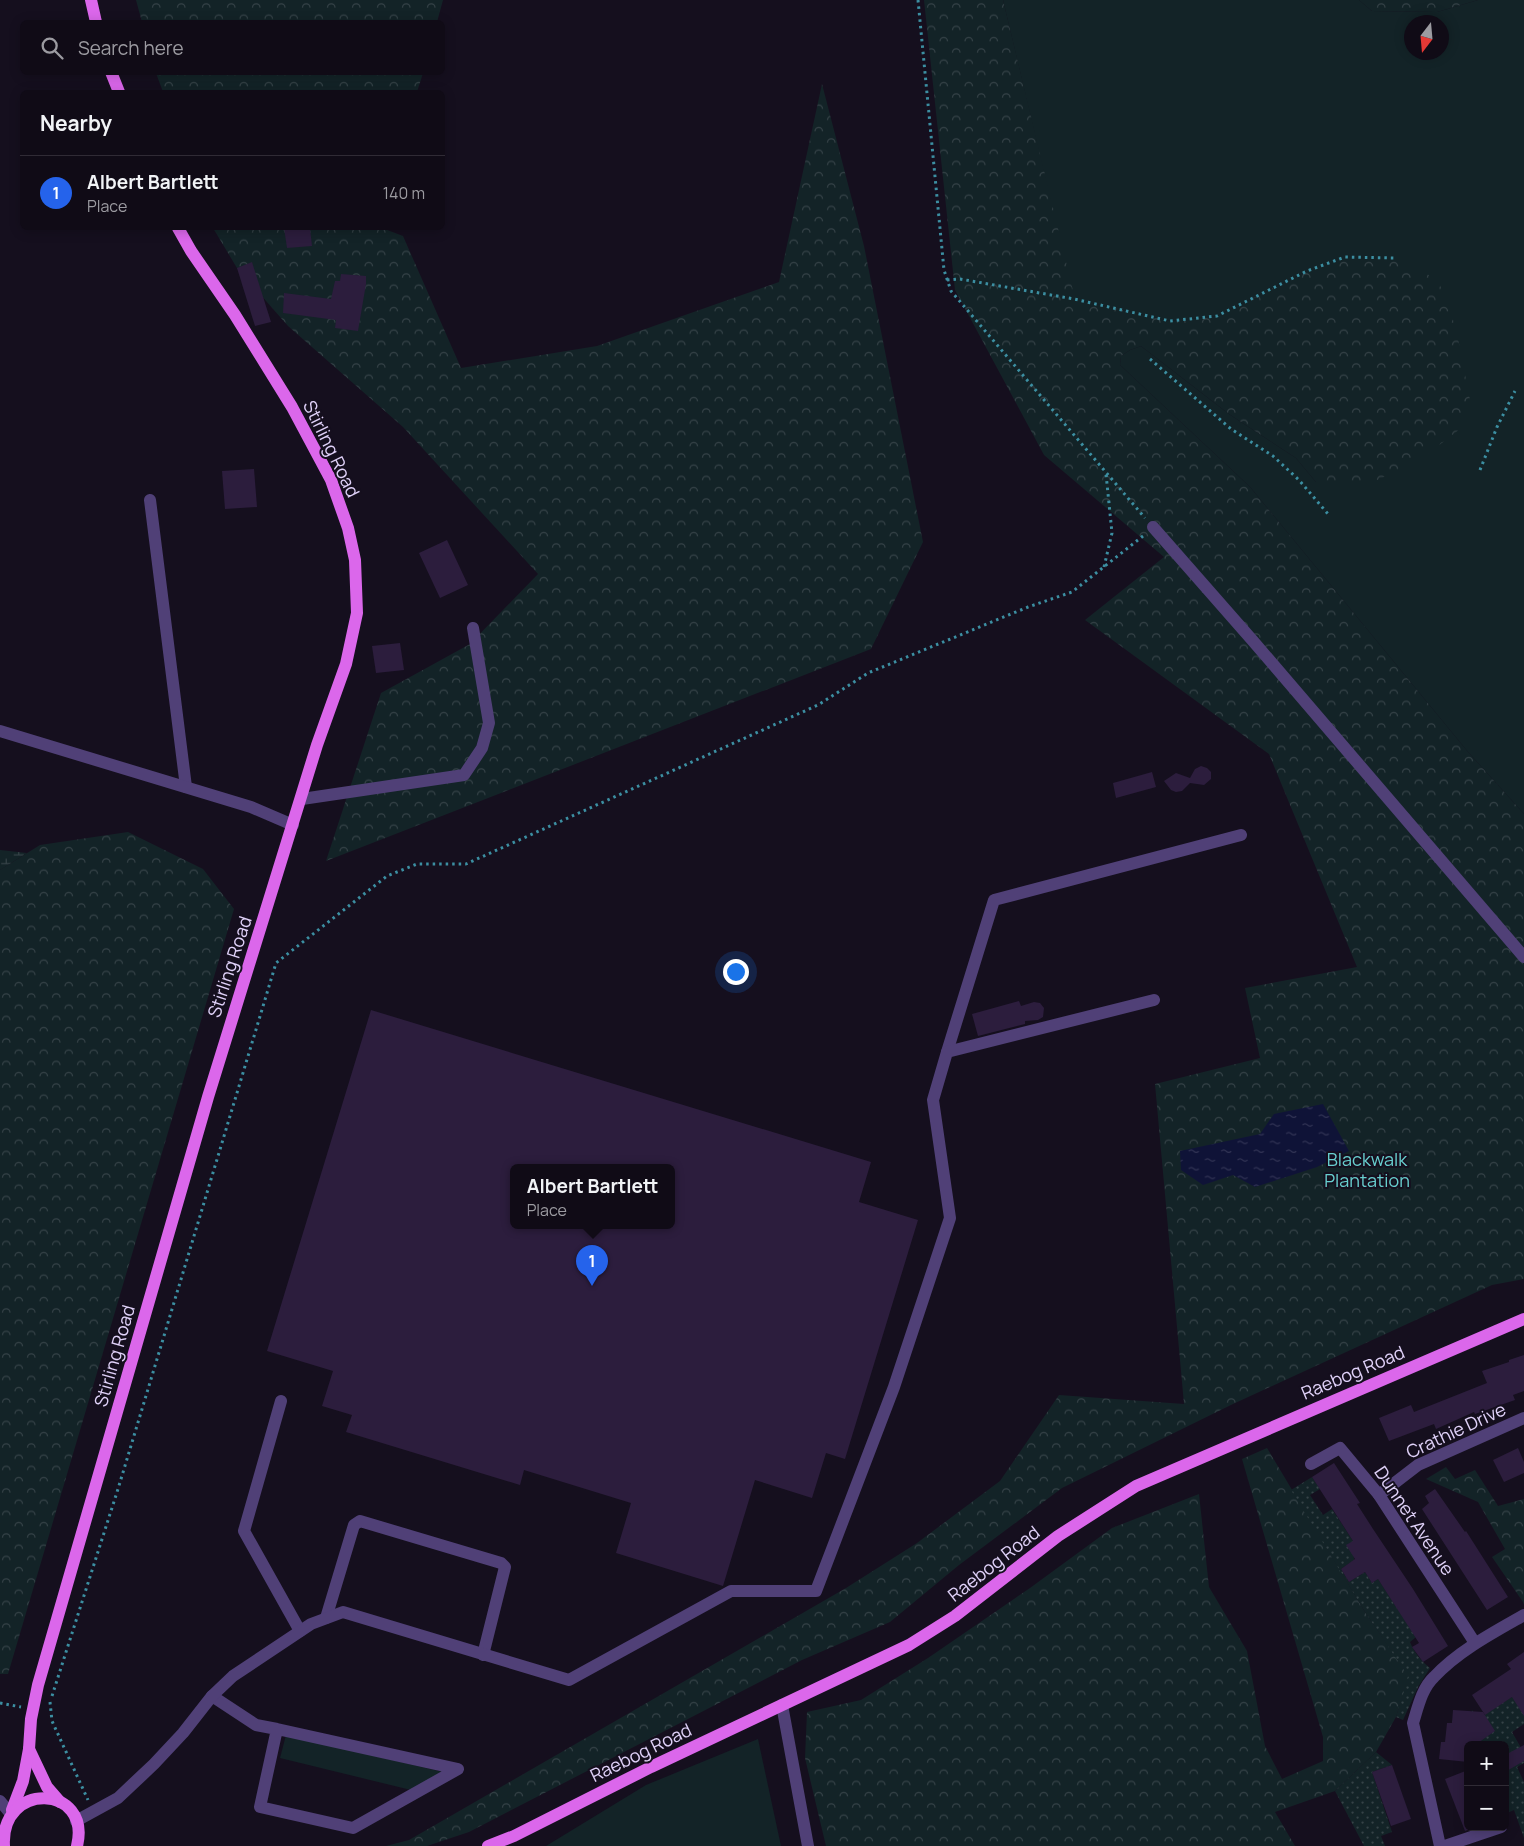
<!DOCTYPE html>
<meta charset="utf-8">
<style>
body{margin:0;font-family:Manrope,sans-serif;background:#19141f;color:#f1f3f6}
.controls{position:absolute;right:15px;bottom:15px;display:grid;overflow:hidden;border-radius:8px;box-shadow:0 2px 12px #0003}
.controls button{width:45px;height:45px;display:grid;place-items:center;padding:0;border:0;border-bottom:1px solid #302b35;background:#100b16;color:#f1f3f6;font:25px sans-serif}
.compass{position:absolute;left:1404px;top:15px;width:45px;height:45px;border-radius:50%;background:#100b16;box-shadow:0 2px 12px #0003;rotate:196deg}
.you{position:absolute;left:735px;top:971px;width:18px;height:18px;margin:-12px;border:4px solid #fff;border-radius:50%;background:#1a73e8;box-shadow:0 0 0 8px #1a73e833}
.badge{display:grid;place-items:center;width:32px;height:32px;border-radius:50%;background:#2563eb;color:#fff;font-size:16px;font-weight:700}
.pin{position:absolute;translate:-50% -41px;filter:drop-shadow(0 1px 2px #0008)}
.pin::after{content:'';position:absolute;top:26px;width:18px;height:15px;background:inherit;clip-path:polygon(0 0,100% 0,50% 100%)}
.popup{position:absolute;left:510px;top:1164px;width:165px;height:65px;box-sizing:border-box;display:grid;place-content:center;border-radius:8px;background:#100b16;filter:drop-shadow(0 1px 4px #0005);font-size:16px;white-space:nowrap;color:#9c9ba1}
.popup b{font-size:19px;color:#f1f3f6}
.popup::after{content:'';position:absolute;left:50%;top:100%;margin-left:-10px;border:10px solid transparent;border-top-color:#100b16}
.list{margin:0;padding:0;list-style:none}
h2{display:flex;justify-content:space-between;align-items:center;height:65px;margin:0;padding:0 20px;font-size:21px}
h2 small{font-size:16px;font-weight:400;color:#9c9ba1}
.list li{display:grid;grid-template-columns:32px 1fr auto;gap:15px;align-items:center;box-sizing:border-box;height:75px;padding:0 20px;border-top:1px solid #302b35}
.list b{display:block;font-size:19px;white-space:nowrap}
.list p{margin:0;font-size:16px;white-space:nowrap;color:#9c9ba1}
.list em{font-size:16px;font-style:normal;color:#9c9ba1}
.icon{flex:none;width:28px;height:28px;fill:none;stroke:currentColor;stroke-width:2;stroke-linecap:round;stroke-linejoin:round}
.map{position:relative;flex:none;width:1524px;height:1846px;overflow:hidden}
.search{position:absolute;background:#100b16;box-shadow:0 2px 12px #0003;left:20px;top:20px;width:425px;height:55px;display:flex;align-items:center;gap:12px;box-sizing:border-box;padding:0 18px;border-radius:8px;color:#9c9ba1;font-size:19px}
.panel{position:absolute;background:#100b16;box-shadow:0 2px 12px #0003;left:20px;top:90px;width:425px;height:140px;border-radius:8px}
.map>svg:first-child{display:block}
.grass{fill:#132327;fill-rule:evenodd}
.forest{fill:url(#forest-crowns)}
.wetland{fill:url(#wetland-marsh)}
.garden{fill:url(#garden-dots)}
.water{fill:url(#water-ripples)}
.building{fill:#2c1d3d;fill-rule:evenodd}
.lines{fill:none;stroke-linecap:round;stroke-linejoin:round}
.path{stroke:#3c8fa2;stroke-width:3;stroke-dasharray:2.5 4;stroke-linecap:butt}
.minor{stroke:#504077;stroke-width:12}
.major{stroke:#db67eb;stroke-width:12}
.labels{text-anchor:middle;stroke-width:4;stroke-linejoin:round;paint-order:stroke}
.street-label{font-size:18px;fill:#e0d2f9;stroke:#150f1e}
.park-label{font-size:18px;fill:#68cfcf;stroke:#150f1e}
</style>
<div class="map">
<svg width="1524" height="1846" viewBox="0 0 1524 1846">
<defs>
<pattern id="forest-crowns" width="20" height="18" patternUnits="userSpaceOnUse" patternTransform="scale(1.25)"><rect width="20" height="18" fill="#132327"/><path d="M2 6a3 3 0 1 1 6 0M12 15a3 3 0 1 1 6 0" fill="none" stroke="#354247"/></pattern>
<pattern id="wetland-marsh" width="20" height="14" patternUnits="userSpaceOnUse" patternTransform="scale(1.25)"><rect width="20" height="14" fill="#132327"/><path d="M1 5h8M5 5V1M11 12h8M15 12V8" fill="none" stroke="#354247"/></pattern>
<pattern id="garden-dots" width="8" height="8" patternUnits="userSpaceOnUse" patternTransform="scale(1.25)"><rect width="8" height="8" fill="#132327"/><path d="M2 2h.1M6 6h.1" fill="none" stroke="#354247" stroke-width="1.8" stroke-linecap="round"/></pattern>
<pattern id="water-ripples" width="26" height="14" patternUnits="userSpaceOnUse" patternTransform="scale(1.25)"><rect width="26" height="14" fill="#0f1337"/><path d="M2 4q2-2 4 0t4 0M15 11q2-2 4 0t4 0" fill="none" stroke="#323455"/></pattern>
</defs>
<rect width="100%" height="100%" fill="#150f1e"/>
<!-- grass -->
<g class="grass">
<path d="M1003 0H1359L1372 11 1437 12 1478 0H1524V814L1468 752 1250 487 1120 365 1121 356 1130 350 1141 346 1229 414 1296 458 1316 482 1307 271 1217 316 1170 321 1074 299ZM1412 22H1442V52H1412Z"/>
<polygon points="286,1735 443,1772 415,1791 280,1758"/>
<polygon points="758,1739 781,1846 546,1846 646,1785"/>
</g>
<!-- forest -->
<g class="forest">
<polygon points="136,0 443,0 437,22 142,22"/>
<polygon points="924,0 1003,0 1075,299 1170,321 1217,316 1307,271 1345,257 1397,258 1438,280 1456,328 1470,400 1460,429 1421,459 1365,486 1316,482 1296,458 1229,414 1141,346 1130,350 1121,356 1120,365 1250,487 1468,752 1524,814 1524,1279 1492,1285 1233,1404 1062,1488 959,1565 890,1622 802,1660 469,1832 427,1846 386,1846 409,1840 846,1588 917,1543 1000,1481 1059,1395 1184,1404 1155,1084 1260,1058 1245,988 1357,967 1269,754 1085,620 1164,557 1044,455 955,290"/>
<polygon points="1359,0 1478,0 1437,12 1372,11"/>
<polygon points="156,73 156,72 423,73 417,92 163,92"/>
<polygon points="822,84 864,246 923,542 871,649 326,861 381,693 470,644 538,574 403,427 288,326 237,268 213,228 382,228 403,236 461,368 597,346 779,282"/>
<polygon points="128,832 203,869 234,909 8,1674 0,1674 0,870 40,845"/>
<polygon points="1267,1448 1365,1612 1409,1676 1396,1717 1376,1752 1335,1791 1275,1812 1295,1846 826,1846 805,1758 807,1712 861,1700 928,1658 1030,1588 1112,1528 1199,1494 1209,1587 1247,1651 1265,1746 1282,1779 1323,1761 1323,1737 1242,1459"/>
<polygon points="1446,1467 1455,1479 1475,1470 1498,1506 1524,1499 1524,1605 1523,1602 1492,1557 1505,1549 1478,1502 1426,1479"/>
</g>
<!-- wetland -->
<polygon class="wetland" points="0,850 27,853 0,870"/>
<!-- garden -->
<g class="garden">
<path d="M1312 1477 1320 1489 1310 1495 1323 1515 1332 1509 1353 1541 1354 1560 1341 1569 1349 1582 1365 1572 1372 1583 1378 1579 1416 1637 1410 1642C1414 1652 1421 1661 1430 1668L1418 1687 1403 1720 1396 1717 1408 1676 1365 1612 1291 1490Z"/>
<polygon points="1524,1689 1524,1724 1512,1732 1524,1753 1524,1763 1517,1767 1524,1782 1524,1838 1514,1810 1505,1814 1505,1745 1477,1745 1477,1741 1452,1723 1452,1720 1470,1722 1472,1710 1478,1719"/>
<polygon points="1376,1752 1392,1765 1372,1772 1392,1832 1381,1836 1385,1846 1364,1846 1335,1791"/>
</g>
<!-- water -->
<polygon class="water" points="1323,1104 1349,1151 1317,1167 1255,1187 1233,1175 1203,1185 1181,1170 1180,1151 1260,1134 1274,1114"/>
<!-- building -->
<g class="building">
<polygon points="284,228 310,228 312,246 287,248"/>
<polygon points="252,262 271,322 255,326 237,268"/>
<polygon points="341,274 366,276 366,284 358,331 335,328 336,320 283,313 284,293 331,299 335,281 340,281"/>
<polygon points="254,469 257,507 225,509 222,471"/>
<polygon points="447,540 468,585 440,598 419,553"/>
<polygon points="400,643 404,670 376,673 372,646"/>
<polygon points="1201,766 1207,768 1211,772 1211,779 1204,785 1190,783 1182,791 1176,792 1171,790 1164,781 1176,773 1190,778 1195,769"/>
<polygon points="1152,772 1156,787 1116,798 1113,783"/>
<polygon points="1019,1001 1021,1006 1034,1002 1040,1003 1044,1008 1043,1017 1038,1020 1025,1021 1025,1024 978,1036 972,1014"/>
<path d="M371 1010 871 1162 859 1202 918 1220 845 1459 826 1453 812 1498 755 1480 723 1586 616 1553 631 1503 524 1470 520 1485 346 1432 352 1415 322 1406 333 1371 267 1351ZM513 1167H671V1225H513Z"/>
<polygon points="1524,1355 1524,1391 1513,1395 1515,1400 1475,1414 1474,1412 1436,1429 1434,1424 1389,1441 1379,1418 1411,1405 1414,1412 1487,1383 1482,1371 1509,1362 1509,1360"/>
<polygon points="1518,1448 1524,1462 1524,1473 1504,1482 1493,1460"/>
<polygon points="1334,1463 1360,1503 1357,1504 1373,1529 1413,1589 1448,1646 1423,1662 1412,1647 1419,1643 1378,1579 1372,1583 1365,1572 1349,1582 1341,1569 1355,1559 1346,1545 1353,1541 1312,1477"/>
<polygon points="1435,1489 1465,1532 1466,1531 1508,1597 1487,1610 1422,1509 1429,1503 1425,1496"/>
<polygon points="1524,1652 1524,1716 1512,1697 1485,1715 1472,1695 1511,1669 1507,1664"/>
<polygon points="1453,1710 1483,1712 1495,1731 1475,1745 1468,1745 1468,1762 1439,1759 1441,1742 1445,1742 1447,1723 1452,1723"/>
<polygon points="1524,1745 1524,1761 1505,1772 1505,1755"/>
<polygon points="1392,1765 1411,1819 1391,1826 1372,1772"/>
<polygon points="1468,1770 1468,1830 1465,1831 1445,1779"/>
</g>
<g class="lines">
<!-- path -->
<g class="path">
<polyline points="918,0 944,270 951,291 1145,518"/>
<polyline points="947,280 960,279 1074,299 1170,321 1217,316 1307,271 1345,257 1397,258"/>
<polyline points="1150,359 1231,429 1273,456 1299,480 1328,514"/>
<polyline points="1480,470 1497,427 1515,391"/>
<polyline points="1104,567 1112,533 1106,474"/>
<polyline points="52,1696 118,1489 276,963 387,876 417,864 466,864 818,705 868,673 1028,607 1072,592 1143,536"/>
<polyline points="50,1702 52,1721 88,1800"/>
<polyline points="0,1703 21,1707"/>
</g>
<!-- minor -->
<g class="minor">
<polyline points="150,500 186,787"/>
<polyline points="1153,527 1253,641 1524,957"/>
<polyline points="0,731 251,807 293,825"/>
<polyline points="302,799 464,775 482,748 489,723 473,628"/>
<polyline points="947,1052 994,900 1241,835"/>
<polyline points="281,1401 244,1531 300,1631"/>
<polyline points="1311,1464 1340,1448 1379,1495 1475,1643"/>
<polyline points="1379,1495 1418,1465 1524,1418"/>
<polyline points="326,1618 354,1525 360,1521 501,1563 505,1567 483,1655"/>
<polyline points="212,1696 256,1725 277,1729 458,1769 353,1828 260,1807 277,1729"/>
<polyline points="782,1705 808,1846"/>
<polyline points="0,1801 10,1813"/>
<polyline points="76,1821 118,1798 154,1764 183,1733 212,1696 233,1676 311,1624 343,1612 569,1680 731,1591 816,1591 894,1387 950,1218 933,1100 947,1052 1154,1000"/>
<path d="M1440 1846 1413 1723C1418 1707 1422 1688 1434 1677 1458 1651 1494 1632 1524 1615"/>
<polyline points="1445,1846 1501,1827"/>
</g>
<!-- major -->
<g class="major">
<polyline points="91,0 96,22"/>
<polyline points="111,72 119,92"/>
<polyline points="29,1749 47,1787 60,1802"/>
<polyline points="12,1810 23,1781 29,1749 31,1719 38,1685 208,1097 317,745 346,664 357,613 355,560 348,528 331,480 292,407 235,315 191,251 178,228"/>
<path d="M4 1846C0 1781 92 1784 77 1846"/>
<polyline points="488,1846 514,1836 651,1767 909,1645 955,1616 1058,1536 1136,1486 1524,1319"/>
</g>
</g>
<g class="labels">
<!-- street labels -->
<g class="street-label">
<text transform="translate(331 449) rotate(64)" y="6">Stirling Road</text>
<text transform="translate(230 967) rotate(-72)" y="6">Stirling Road</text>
<text transform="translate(115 1356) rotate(-74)" y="6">Stirling Road</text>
<text transform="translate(1353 1373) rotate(-23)" y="6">Raebog Road</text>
<text transform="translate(1456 1431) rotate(-25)" y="6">Crathie Drive</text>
<text transform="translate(1414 1521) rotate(56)" y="6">Dunnet Avenue</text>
<text transform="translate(994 1564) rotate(-38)" y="6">Raebog Road</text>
<text transform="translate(641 1753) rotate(-26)" y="6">Raebog Road</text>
</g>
<!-- park labels -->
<g class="park-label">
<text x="1367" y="1166">Blackwalk<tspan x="1367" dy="21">Plantation</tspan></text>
</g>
</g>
</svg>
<div class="controls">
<button>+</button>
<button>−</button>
</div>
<svg class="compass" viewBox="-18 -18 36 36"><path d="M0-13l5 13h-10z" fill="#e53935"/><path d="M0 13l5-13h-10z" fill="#9c9ba1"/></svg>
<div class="you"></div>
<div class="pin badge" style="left:592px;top:1286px">1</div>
<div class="popup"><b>Albert Bartlett</b>Place</div>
<div class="search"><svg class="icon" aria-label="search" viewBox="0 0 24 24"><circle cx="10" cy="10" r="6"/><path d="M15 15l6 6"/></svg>Search here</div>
<section class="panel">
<h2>Nearby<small></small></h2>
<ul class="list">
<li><span class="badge">1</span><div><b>Albert Bartlett</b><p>Place</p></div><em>140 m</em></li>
</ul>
</section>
</div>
